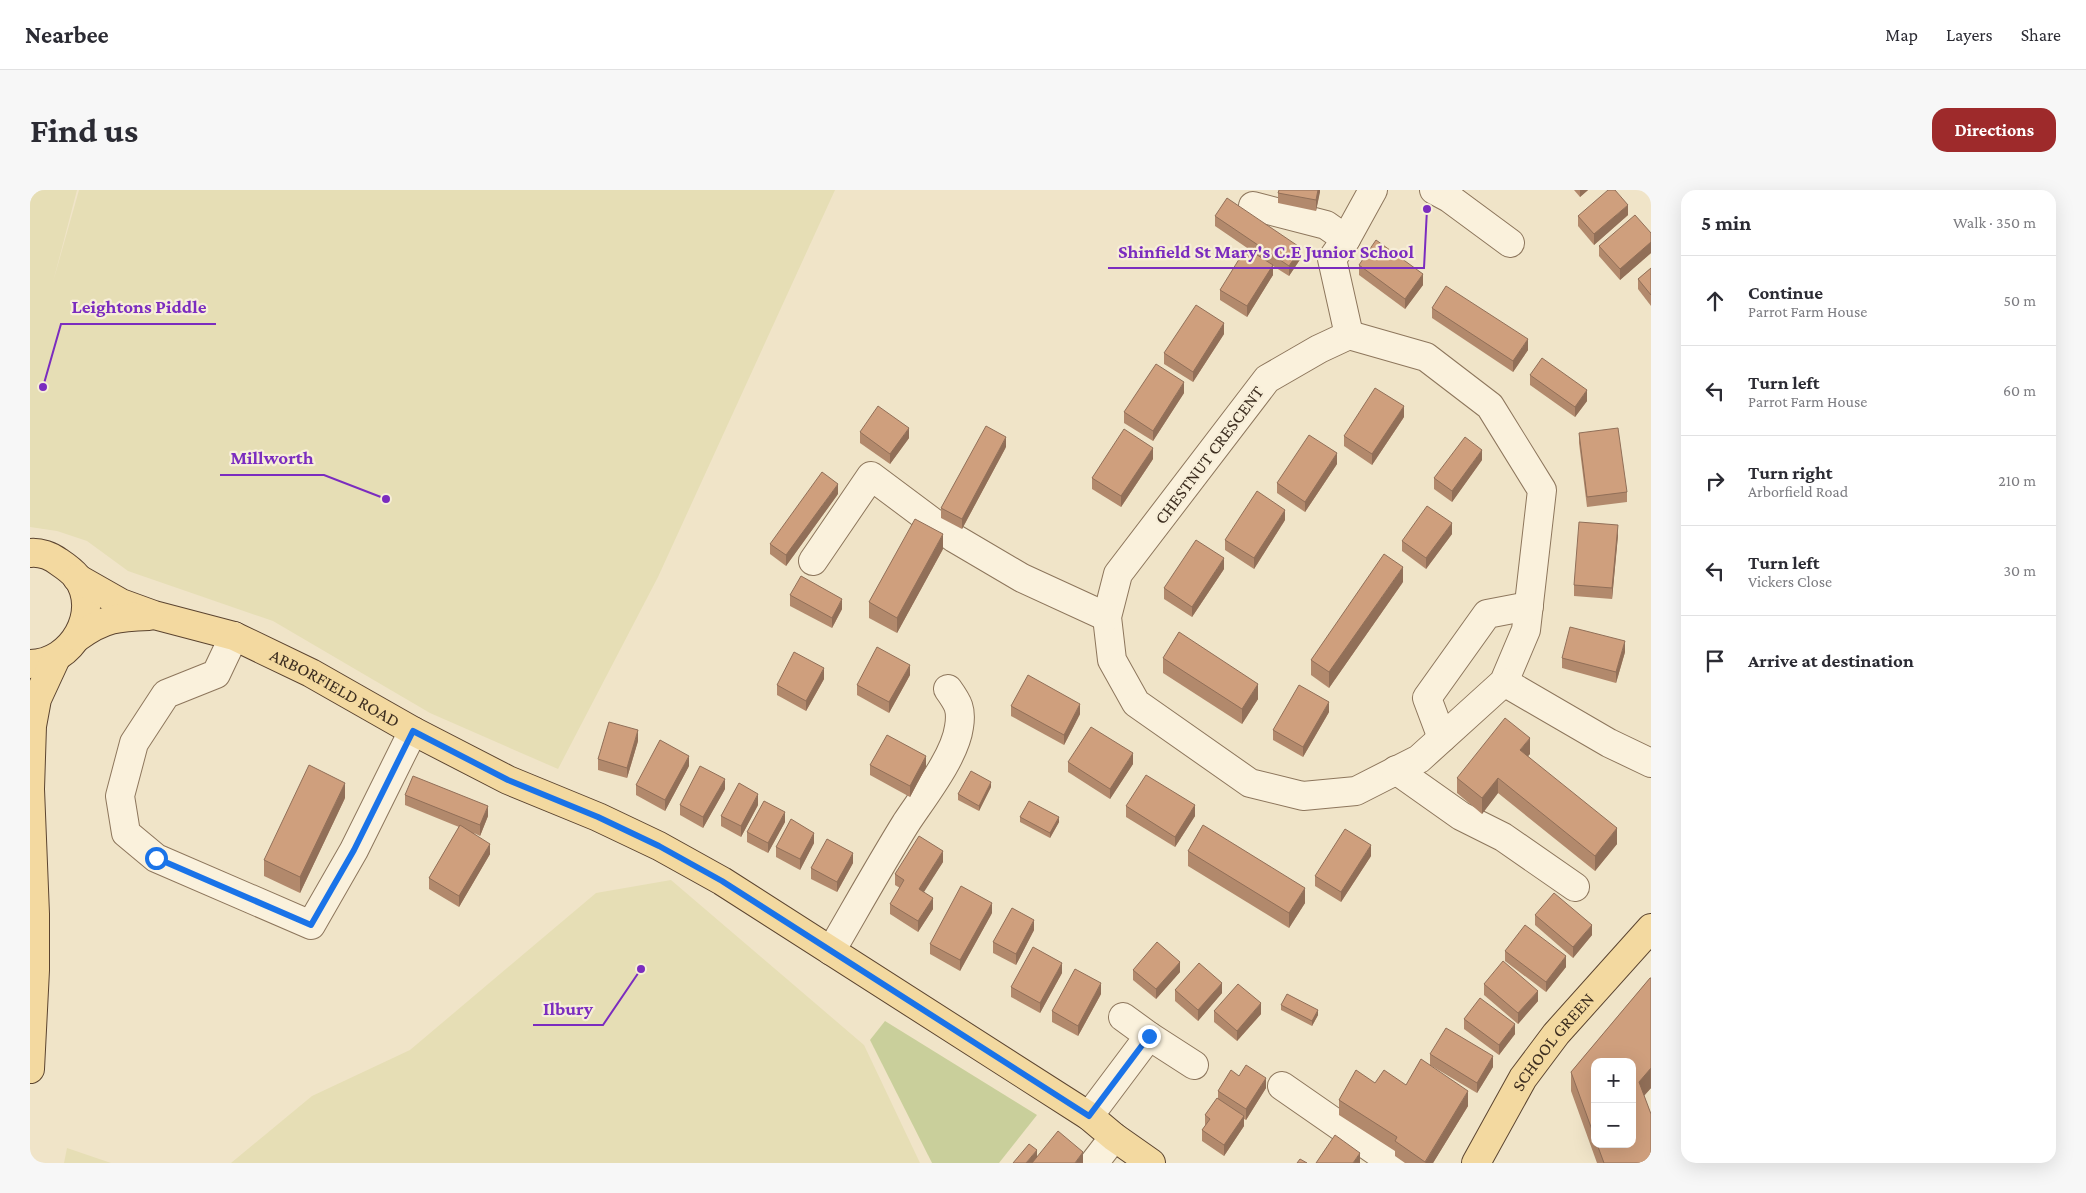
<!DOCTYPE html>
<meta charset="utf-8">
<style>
body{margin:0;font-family:"Crimson Pro",serif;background:#f7f7f7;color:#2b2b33}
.controls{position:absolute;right:15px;bottom:15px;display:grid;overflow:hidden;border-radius:10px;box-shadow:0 5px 20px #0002}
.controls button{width:45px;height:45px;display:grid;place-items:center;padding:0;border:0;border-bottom:1px solid #e1e1e2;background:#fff;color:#2b2b33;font:25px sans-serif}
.stop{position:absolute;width:15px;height:15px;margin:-11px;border:4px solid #1a73e8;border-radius:50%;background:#fff}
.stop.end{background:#1a73e8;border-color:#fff;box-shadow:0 1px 5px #0008}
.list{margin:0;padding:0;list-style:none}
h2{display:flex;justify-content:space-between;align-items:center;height:65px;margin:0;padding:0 20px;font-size:21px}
h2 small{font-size:16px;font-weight:400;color:#7c7c81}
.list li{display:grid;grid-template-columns:32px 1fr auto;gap:15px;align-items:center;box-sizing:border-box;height:90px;padding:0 20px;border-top:1px solid #e1e1e2}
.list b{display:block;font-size:19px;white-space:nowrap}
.list p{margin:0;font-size:16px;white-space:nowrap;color:#7c7c81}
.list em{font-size:16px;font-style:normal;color:#7c7c81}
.icon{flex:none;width:28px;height:28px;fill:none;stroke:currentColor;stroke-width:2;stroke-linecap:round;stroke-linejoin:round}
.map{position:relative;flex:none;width:1621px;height:973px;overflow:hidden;border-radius:15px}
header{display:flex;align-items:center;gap:30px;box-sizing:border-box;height:70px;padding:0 25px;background:#fff;border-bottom:1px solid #e1e1e2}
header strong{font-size:24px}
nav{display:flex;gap:28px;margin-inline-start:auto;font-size:18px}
.intro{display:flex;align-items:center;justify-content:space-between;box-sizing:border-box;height:120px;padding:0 30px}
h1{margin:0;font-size:35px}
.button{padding:12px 22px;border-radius:15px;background:#9e2a2b;color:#fff;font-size:18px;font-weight:700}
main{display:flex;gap:30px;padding:0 30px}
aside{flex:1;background:#fff;border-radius:15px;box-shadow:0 5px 20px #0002}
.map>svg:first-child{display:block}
.farmland{fill:#e6deb5}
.green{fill:#c9cf9b}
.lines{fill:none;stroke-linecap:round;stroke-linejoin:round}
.minor-casing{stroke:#8d765c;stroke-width:30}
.major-casing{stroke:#5b4430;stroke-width:30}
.minor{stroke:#faf1dc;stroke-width:28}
.major{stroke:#f3d9a0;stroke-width:28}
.wall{fill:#b2896c;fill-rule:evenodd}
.shaded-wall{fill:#916f58}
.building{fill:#cf9f7d;stroke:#916f58}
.route{stroke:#1a73e8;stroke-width:6}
.labels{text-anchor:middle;stroke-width:4.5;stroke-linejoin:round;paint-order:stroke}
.street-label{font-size:18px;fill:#3d2e20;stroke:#f7eed8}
.leader{fill:none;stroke:#7b2cbf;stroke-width:2}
.callout-dot{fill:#7b2cbf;stroke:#f7eed8;stroke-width:2}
.callout-label{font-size:19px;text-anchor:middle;font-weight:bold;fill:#7b2cbf;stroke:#f7eed8;stroke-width:4.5;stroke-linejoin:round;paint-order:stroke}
</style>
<header>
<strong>Nearbee</strong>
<nav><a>Map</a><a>Layers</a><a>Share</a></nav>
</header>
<div class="intro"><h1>Find us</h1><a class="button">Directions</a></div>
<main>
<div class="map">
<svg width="1621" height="973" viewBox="0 0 1621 973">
<rect width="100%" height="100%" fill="#f0e4c8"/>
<!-- farmland -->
<g class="farmland">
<polygon points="0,0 47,0 23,92 49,0 805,0 628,387 528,579 400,523 243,431 98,381 57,351 27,341 0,337"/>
<polygon points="641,690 834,855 890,973 201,973 282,906 380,860 566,703"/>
<polygon points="37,958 81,973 34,973"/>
</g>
<!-- green -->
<polygon class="green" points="855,831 1007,925 969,973 902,973 840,850"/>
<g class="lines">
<defs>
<g id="minor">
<polyline points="1404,0 1419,8 1480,53"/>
<polyline points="1223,16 1296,35 1316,49"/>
<polygon points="1319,145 1396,167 1460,216 1512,300 1496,440 1474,492 1389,569 1326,601 1273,606 1220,593 1106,513 1082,470 1077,427 1088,384 1237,189 1289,159"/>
<polyline points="1319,145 1302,69 1316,49 1343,0"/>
<polyline points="783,371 841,286 924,348 992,388 1077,427"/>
<polyline points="204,446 186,484 136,504 104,553 90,606 96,643 126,668 281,735 324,660 383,541"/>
<polyline points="1474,492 1579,553 1621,573"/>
<polyline points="1412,548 1397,508 1457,424 1499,416"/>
<polyline points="1366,580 1431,626 1473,647 1545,697"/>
<path d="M801 761C826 718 850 675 876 633 893 607 925 567 929 537 932 519 928 513 918 499"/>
<polyline points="1119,846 1164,875"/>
<polyline points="1252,896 1363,973"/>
<polyline points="1059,926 1119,846 1093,827"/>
<polyline points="1064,973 1084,947"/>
</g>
<g id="major">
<path d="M0 363C10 362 21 366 29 372 35 376 42 381 47 387 72 422 42 474 0 474"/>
<path id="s1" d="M47 388 91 413 124 425 204 446 281 483 383 541 478 590 568 627 629 656 692 691 1059 926 1084 947 1121 973"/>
<path d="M48 447C74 428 88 427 119 426"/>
<polyline points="0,879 5,780 5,724 0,599 2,536 7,509 26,468"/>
<path id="s2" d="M1446 973 1493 888 1526 844 1621 738"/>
</g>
</defs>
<!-- minor casing -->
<use href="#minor" class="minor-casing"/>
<!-- major casing -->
<use href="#major" class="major-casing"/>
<!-- minor -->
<use href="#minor" class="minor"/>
<!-- major -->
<use href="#major" class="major"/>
</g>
<!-- wall -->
<g class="wall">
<polygon points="1290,0 1286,21 1248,13 1248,3"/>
<polygon points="1544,0 1558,0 1550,7"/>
<polygon points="1598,25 1564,55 1548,36 1548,26"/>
<polygon points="1185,26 1271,68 1259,86 1243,76 1243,85 1217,127 1190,110 1190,100 1226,64 1185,36"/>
<polygon points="1621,43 1621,63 1590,90 1569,66 1569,56"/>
<polygon points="1329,75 1393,95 1375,119 1329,85"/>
<polygon points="1621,78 1621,116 1608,99 1608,89"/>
<polygon points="1402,118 1498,160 1483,182 1402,128"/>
<polygon points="1194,144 1163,192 1134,174 1134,163"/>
<polygon points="1500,185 1557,211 1545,227 1500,195"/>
<polygon points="1154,203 1123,251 1094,233 1094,222"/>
<polygon points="1374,227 1342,275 1314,256 1314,246"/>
<polygon points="830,242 879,248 860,274 830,253"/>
<polygon points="1549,243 1597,302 1597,312 1557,317 1549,253"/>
<polygon points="976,257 932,339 911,328 911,318"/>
<polygon points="1123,269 1091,317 1062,299 1062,288"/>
<polygon points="1452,270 1422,312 1404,299 1404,288"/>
<polygon points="1307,274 1275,322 1247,303 1247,293"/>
<polygon points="808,304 756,376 740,364 740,354"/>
<polygon points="1255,330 1224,379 1195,360 1195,350"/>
<polygon points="1422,344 1396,379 1372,361 1372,351"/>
<polygon points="1588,345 1582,409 1544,406 1544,395"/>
<polygon points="913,359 867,443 839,428 839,412"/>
<polygon points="1194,379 1162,427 1134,409 1134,398"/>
<polygon points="1373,392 1299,498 1281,485 1281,470"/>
<polygon points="760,405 812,419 802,438 760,416"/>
<polygon points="1595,462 1586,493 1532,478 1532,468"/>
<polygon points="1133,468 1228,509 1212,534 1133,483"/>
<polygon points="880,485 859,523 827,505 827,495"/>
<polygon points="794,489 776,521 747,505 747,495"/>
<polygon points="981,516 1050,524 1034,555 981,526"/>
<polygon points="1299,522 1273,567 1243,550 1243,540"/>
<polygon points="608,551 597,588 568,580 568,569"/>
<polygon points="1500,564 1498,566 1587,654 1565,681 1468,603 1452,624 1427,603 1427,588"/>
<polygon points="1038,572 1103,574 1080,609 1038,582"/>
<polygon points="840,575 896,577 880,607 840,585"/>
<polygon points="659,576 635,621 606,605 606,595"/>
<polygon points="961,597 949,621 928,610 928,604"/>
<polygon points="695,599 673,638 650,625 650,615"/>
<polygon points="375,605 458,626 450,646 444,643 460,664 429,717 399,699 399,688 429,637 375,615"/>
<polygon points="315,608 270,703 234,686 234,670"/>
<polygon points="728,615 711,647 691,636 691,626"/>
<polygon points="1096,616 1165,626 1145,657 1096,627"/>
<polygon points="990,627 1029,632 1020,648 990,632"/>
<polygon points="755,632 738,663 717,652 717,642"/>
<polygon points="784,653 770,680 746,667 746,657"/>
<polygon points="1158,661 1275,713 1259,738 1158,676"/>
<polygon points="1341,666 1311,712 1285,696 1285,686"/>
<polygon points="913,672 893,702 903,719 888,742 860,724 860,714 870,698 865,695 865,684"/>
<polygon points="823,673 807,702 781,689 781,678"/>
<polygon points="962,723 930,781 900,764 900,754"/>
<polygon points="1505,725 1562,745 1543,768 1505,735"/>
<polygon points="1004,740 986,775 963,763 963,752"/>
<polygon points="1475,761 1536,777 1516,802 1475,771"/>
<polygon points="1103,780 1150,782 1126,809 1103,790"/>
<polygon points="1032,783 1010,823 981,807 981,797"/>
<path d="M1620 788H1621V898L1614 906 1621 924V973H1567L1541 901V882ZM1565 872H1602V954H1565Z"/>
<polygon points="1454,794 1508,811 1488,834 1454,805"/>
<polygon points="1145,800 1192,803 1168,831 1145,811"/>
<polygon points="1071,804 1048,846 1022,832 1022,821"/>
<polygon points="1251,815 1288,825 1282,836 1251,820"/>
<polygon points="1184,821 1231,824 1207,851 1184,832"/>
<polygon points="1434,829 1485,844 1469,865 1434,839"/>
<polygon points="1400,864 1463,877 1447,903 1400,875"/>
<polygon points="1209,886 1236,898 1216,930 1214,929 1214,936 1194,966 1172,951 1172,940 1175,936 1175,925 1188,908 1188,901"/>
<polygon points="1345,893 1376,895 1438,916 1403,973 1375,973 1365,966 1365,961 1309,925 1309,910"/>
</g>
<!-- shaded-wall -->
<g class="shaded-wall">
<polygon points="1288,0 1290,0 1290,2 1286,21 1286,10"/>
<polygon points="1550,0 1558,0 1550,7"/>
<polygon points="1598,15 1598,25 1564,55 1564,44"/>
<polygon points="1621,52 1621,63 1590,90 1590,79"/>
<polygon points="1271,58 1271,68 1259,86 1259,76"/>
<polygon points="1243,75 1243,85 1217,127 1217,116"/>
<polygon points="1393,84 1393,95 1375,119 1375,109"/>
<polygon points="1194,133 1194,144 1163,192 1163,182"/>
<polygon points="1498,149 1498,160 1483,182 1483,171"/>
<polygon points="1154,192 1154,203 1123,251 1123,241"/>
<polygon points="1557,200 1557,211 1545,227 1545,217"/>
<polygon points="1374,216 1374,227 1342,275 1342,264"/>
<polygon points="879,238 879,248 860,274 860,264"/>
<polygon points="976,247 976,257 932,339 932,329"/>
<polygon points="1123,258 1123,269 1091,317 1091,306"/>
<polygon points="1452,260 1452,270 1422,312 1422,301"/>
<polygon points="1307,263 1307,274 1275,322 1275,312"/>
<polygon points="808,294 808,304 756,376 756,365"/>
<polygon points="1255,320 1255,330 1224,379 1224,368"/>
<polygon points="1422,333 1422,344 1396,379 1396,368"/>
<polygon points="1588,335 1588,345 1582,409 1582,398"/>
<polygon points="913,344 913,359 867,443 867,428"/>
<polygon points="1194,368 1194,379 1162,427 1162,417"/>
<polygon points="1373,377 1373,392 1299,498 1299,482"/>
<polygon points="812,409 812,419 802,438 802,428"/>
<polygon points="1595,451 1595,462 1586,493 1586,482"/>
<polygon points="880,475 880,485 859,523 859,512"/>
<polygon points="794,478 794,489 776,521 776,511"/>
<polygon points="1228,494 1228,509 1212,534 1212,519"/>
<polygon points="1299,512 1299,522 1273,567 1273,557"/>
<polygon points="1050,514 1050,524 1034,555 1034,545"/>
<polygon points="608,540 608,551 597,588 597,578"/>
<polygon points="1500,548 1500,564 1490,575 1490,560"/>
<polygon points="1103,563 1103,574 1080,609 1080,599"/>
<polygon points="659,566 659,576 635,621 635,610"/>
<polygon points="896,566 896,577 880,607 880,596"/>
<polygon points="1468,588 1468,603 1452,624 1452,608"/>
<polygon points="695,589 695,599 673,638 673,627"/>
<polygon points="961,592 961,597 949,621 949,616"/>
<polygon points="315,593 315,608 270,703 270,687"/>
<polygon points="728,604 728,615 711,647 711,636"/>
<polygon points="1165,615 1165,626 1145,657 1145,647"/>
<polygon points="458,616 458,626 450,646 450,635"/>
<polygon points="755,622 755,632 738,663 738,653"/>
<polygon points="1029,627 1029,632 1020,648 1020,643"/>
<polygon points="1587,638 1587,654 1565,681 1565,666"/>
<polygon points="784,643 784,653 770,680 770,669"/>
<polygon points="460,654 460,664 429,717 429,706"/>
<polygon points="1341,655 1341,666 1311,712 1311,702"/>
<polygon points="913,661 913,672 889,710 889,699"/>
<polygon points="823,663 823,673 807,702 807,692"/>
<polygon points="1275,698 1275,713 1259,738 1259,723"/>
<polygon points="903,708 903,719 888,742 888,731"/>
<polygon points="962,713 962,723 930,781 930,770"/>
<polygon points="1004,730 1004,740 986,775 986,764"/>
<polygon points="1562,735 1562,745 1543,768 1543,757"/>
<polygon points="1536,766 1536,777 1516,802 1516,792"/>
<polygon points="1150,772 1150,782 1126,809 1126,799"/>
<polygon points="1032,773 1032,783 1010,823 1010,813"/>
<polygon points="1071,793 1071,804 1048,846 1048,836"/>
<polygon points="1192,793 1192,803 1168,831 1168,820"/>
<polygon points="1508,801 1508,811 1488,834 1488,823"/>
<polygon points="1231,813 1231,824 1207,851 1207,841"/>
<polygon points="1288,820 1288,825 1282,836 1282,831"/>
<polygon points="1485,834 1485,844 1469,865 1469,855"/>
<polygon points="1463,866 1463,877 1447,903 1447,893"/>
<polygon points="1621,878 1621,898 1609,911 1609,892"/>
<polygon points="1236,888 1236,898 1216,930 1216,919"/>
<polygon points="1438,901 1438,916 1403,973 1395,973"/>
<polygon points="1214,926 1214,936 1194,966 1194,955"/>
<polygon points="1007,960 1007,971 1005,973 996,973"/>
<polygon points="1053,962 1053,973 1045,973"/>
<polygon points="1330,963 1330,973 1323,973"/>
</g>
<!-- building -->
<g class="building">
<polygon points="1249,0 1288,0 1286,10 1248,3"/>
<polygon points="1578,0 1585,0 1598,15 1564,44 1548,26"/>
<polygon points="1197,8 1271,58 1259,76 1185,26"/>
<polygon points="1605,25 1621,43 1621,52 1590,79 1569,56"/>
<polygon points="1346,50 1393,84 1375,109 1329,75"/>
<polygon points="1216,58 1243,75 1217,116 1190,100"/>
<polygon points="1621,78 1621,105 1608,89"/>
<polygon points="1416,96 1498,149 1483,171 1402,118"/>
<polygon points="1166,115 1194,133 1163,182 1134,163"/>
<polygon points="1512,168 1557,200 1545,217 1500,185"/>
<polygon points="1126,174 1154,192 1123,241 1094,222"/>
<polygon points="1345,198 1374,216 1342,264 1314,246"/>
<polygon points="848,216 879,238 860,264 830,242"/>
<polygon points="956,236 976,247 932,329 911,318"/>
<polygon points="1588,238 1597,302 1557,307 1549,243"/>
<polygon points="1094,239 1123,258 1091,306 1062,288"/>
<polygon points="1279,245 1307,263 1275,312 1247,293"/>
<polygon points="1435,247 1452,260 1422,301 1404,288"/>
<polygon points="792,282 808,294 756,365 740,354"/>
<polygon points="1227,301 1255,320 1224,368 1195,350"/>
<polygon points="1397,316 1422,333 1396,368 1372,351"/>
<polygon points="885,329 913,344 867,428 839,412"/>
<polygon points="1549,332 1588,335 1582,398 1544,395"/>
<polygon points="1166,350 1194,368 1162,417 1134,398"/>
<polygon points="1354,364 1373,377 1299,482 1281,470"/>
<polygon points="771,386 812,409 802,428 760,405"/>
<polygon points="1540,437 1595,451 1586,482 1532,468"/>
<polygon points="1149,442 1228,494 1212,519 1133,468"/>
<polygon points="847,457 880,475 859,512 827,495"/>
<polygon points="764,462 794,478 776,511 747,495"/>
<polygon points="998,485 1050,514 1034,545 981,516"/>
<polygon points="1269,495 1299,512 1273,557 1243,540"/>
<polygon points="1475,528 1500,548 1490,560 1587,638 1565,666 1468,588 1452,608 1427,588"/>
<polygon points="579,532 608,540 597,578 568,569"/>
<polygon points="1061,537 1103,563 1080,599 1038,572"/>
<polygon points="857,545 896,566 880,596 840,575"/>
<polygon points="630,550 659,566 635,610 606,595"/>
<polygon points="279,575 315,593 270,687 234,670"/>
<polygon points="670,576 695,589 673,627 650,615"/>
<polygon points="941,581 961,592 949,616 928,604"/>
<polygon points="1116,585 1165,615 1145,647 1096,616"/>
<polygon points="383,586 458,616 450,635 375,605"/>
<polygon points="709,593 728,604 711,636 691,626"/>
<polygon points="734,611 755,622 738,653 717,642"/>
<polygon points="999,611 1029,627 1020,643 990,627"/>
<polygon points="761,629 784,643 770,669 746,657"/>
<polygon points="430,635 460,654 429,706 399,688"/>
<polygon points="1173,635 1275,698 1259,723 1158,661"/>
<polygon points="1315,639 1341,655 1311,702 1285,686"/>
<polygon points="889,646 913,661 889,699 903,708 888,731 860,714 874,690 865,684"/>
<polygon points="797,649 823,663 807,692 781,678"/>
<polygon points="931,696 962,713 930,770 900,754"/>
<polygon points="1524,703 1562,735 1543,757 1505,725"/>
<polygon points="982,718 1004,730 986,764 963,752"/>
<polygon points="1495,735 1536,766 1516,792 1475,761"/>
<polygon points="1127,752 1150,772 1126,799 1103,780"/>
<polygon points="1003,757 1032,773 1010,813 981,797"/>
<polygon points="1473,771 1508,801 1488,823 1454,794"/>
<polygon points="1169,773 1192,793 1168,820 1145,800"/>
<polygon points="1045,779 1071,793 1048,836 1022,821"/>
<polygon points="1620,788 1621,788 1621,878 1609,892 1621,924 1621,973 1574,973 1567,954 1602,954 1602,872 1565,872 1565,948 1541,882"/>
<polygon points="1208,794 1231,813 1207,841 1184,821"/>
<polygon points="1257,804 1288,820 1282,831 1251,815"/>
<polygon points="1450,808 1485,834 1469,855 1434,829"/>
<polygon points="1416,838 1463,866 1447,893 1400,864"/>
<polygon points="1391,869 1438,901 1395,972 1365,951 1367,947 1309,910 1326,880 1345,893 1354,880 1376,895"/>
<polygon points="1216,875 1236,888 1216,919 1188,901 1201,880 1209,886"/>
<polygon points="1187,908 1214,926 1194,955 1172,940 1180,929 1175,925"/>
<polygon points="1028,941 1053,962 1045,973 1002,973"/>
<polygon points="1305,945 1330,963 1323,973 1286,973"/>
<polygon points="999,954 1007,960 996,973 983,973"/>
<polygon points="1270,969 1277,973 1267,973"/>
</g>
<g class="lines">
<!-- route -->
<polyline class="route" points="126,668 281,735 324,660 383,541 478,590 568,627 629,656 692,691 1059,926 1119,846"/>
</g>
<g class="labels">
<!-- street labels -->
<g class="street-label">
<text transform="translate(1179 265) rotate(-53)" y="6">CHESTNUT CRESCENT</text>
<text dy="6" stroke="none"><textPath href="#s1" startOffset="282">ARBORFIELD ROAD</textPath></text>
<text dy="6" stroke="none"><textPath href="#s2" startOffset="144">SCHOOL GREEN</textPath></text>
</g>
</g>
<!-- callouts -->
<path class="leader" d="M1397 19L1394 78H1078M13 197L31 134H186M356 309L294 285H190M611 779L573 835H503"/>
<g class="callout-dot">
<circle cx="1397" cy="19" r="5"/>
<circle cx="13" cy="197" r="5"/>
<circle cx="356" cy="309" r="5"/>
<circle cx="611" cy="779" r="5"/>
</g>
<g class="callout-label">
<text x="1236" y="68">Shinfield St Mary's C.E Junior School</text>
<text x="109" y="123">Leightons Piddle</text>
<text x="242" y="274">Millworth</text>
<text x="538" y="825">Ilbury</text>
</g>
</svg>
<div class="controls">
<button>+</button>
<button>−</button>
</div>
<div class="stop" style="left:126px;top:668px"></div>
<div class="stop end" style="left:1119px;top:846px"></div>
</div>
<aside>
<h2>5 min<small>Walk · 350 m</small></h2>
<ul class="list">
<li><svg class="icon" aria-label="ahead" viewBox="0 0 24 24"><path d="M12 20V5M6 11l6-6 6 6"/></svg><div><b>Continue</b><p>Parrot Farm House</p></div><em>50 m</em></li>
<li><svg class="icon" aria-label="left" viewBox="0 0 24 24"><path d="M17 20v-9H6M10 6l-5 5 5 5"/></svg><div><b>Turn left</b><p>Parrot Farm House</p></div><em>60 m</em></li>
<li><svg class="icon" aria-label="right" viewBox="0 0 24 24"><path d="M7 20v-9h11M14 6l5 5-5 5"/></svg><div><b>Turn right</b><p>Arborfield Road</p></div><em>210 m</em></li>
<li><svg class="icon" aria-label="left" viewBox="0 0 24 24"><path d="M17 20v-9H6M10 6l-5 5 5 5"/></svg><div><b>Turn left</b><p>Vickers Close</p></div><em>30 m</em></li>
<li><svg class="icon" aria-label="arrive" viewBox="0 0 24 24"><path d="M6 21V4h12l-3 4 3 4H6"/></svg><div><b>Arrive at destination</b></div></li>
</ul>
</aside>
</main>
